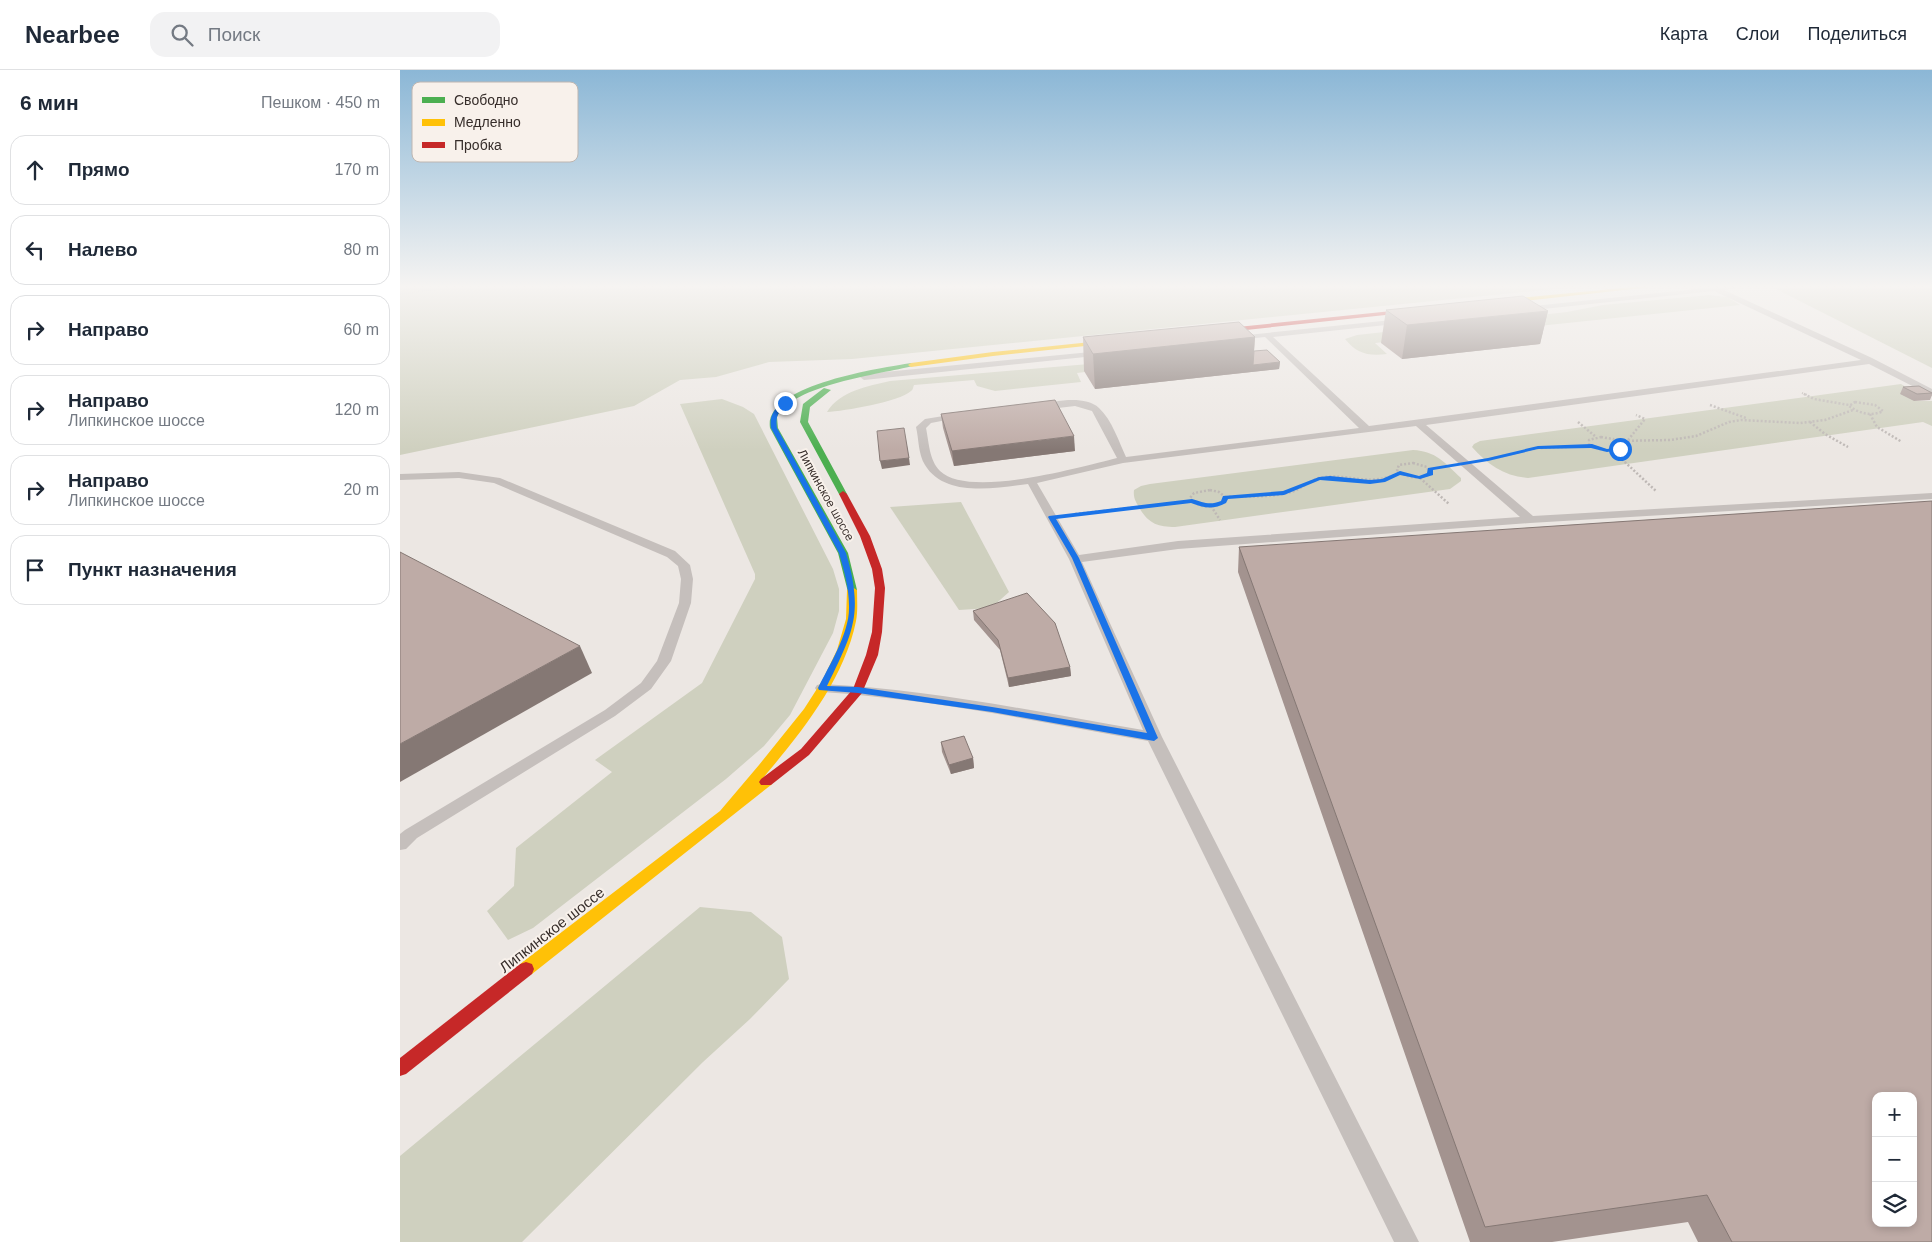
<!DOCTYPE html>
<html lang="ru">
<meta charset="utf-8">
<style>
body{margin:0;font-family:Helvetica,sans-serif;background:#f2f2f3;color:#1f2937}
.controls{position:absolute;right:15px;bottom:15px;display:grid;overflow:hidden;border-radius:10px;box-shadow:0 2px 8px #0003}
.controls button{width:45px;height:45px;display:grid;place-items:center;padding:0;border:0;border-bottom:1px solid #e0e1e3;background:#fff;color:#1f2937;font:25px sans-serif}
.stop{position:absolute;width:15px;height:15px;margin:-11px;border:4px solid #1a73e8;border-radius:50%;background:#fff}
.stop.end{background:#1a73e8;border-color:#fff;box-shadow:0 1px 5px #0008}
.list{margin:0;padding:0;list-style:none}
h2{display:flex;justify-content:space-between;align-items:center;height:65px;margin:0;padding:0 20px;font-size:21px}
h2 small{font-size:16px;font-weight:400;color:#747a83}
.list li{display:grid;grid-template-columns:32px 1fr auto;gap:15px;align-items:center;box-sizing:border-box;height:70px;margin:0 10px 10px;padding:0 10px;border:1px solid #e0e1e3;border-radius:15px}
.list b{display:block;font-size:19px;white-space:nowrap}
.list p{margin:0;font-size:16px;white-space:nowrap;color:#747a83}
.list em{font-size:16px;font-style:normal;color:#747a83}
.icon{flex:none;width:28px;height:28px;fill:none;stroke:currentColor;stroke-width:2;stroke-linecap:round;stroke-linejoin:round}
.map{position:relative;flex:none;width:1532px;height:1172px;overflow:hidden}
header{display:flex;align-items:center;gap:30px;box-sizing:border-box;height:70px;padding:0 25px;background:#fff;border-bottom:1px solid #e0e1e3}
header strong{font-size:24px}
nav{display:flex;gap:28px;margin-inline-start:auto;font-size:18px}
.search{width:350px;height:45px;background:#f2f2f3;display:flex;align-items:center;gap:12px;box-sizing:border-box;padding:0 18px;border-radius:15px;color:#747a83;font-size:19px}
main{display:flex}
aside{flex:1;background:#fff}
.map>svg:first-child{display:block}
.green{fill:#cfd0bf}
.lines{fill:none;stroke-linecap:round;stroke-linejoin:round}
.path-far1{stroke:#beb8b5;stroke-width:2;stroke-dasharray:1 1;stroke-linecap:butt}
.path{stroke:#beb8b5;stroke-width:2.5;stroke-dasharray:2 2;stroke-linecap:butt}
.lane{fill:#c5bfbc;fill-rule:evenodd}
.fast{fill:#4caf50;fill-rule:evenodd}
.slow{fill:#ffc107;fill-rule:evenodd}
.jam{fill:#c62828;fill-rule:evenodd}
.wall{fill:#a3938f}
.shaded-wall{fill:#857874}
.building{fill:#beaba6;stroke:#857874;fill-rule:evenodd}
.route{fill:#1a73e8}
.labels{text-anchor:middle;stroke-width:4;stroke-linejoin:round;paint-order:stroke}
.street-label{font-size:12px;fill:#362d2a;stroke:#f8f1eb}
.near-street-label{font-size:15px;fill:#362d2a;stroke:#f8f1eb}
.key{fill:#f8f1eb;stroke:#beb6b1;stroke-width:1}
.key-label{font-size:14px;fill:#362d2a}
</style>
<header>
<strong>Nearbee</strong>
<div class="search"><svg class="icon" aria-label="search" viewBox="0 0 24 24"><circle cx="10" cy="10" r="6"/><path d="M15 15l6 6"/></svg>Поиск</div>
<nav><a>Карта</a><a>Слои</a><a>Поделиться</a></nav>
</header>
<main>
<aside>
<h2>6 мин<small>Пешком · 450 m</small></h2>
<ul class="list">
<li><svg class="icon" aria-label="ahead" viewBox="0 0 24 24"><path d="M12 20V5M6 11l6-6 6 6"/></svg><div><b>Прямо</b></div><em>170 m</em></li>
<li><svg class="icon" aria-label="left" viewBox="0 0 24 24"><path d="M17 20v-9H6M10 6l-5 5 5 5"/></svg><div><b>Налево</b></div><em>80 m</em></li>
<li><svg class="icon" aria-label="right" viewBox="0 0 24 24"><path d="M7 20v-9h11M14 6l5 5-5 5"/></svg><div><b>Направо</b></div><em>60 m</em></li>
<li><svg class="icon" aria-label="right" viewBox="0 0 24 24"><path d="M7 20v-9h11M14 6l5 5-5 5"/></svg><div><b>Направо</b><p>Липкинское шоссе</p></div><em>120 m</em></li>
<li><svg class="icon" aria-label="right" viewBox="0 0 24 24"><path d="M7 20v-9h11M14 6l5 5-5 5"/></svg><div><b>Направо</b><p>Липкинское шоссе</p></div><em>20 m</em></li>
<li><svg class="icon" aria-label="arrive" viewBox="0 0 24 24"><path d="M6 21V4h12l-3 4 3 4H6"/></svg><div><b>Пункт назначения</b></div></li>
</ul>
</aside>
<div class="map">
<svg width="1532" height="1172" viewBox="0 0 1532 1172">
<rect width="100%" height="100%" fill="#ece7e3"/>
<!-- green -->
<g class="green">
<polygon points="0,216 1184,216 452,289 369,292 316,307 280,310 234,336 0,385"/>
<polygon points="1370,216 1532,216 1532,298"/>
<path d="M1309 225 1327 227 1340 235 975 273 987 284C968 286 957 284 945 269L957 265 1167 242 1203 235Z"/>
<path d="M689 294 685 302 677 303 681 312 595 321 577 316 574 310 514 315C513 317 513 320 511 321 499 332 444 341 427 342 440 321 468 316 490 311Z"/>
<path d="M1501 314 1516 323 1514 331H1532V356L1523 352 1128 408C1104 406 1088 395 1072 377L1074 374 1080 371Z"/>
<polygon points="322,329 343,337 354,344 433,499 439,519 439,541 433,563 390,645 364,676 326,709 133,858 108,870 87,841 114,816 116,778 212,702 195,690 302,613 355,509 355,504 280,334"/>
<path d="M1013 380C1036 381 1045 393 1061 408V411L1050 419 775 457C759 457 749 454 740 439 736 432 733 428 734 420L741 416 750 414Z"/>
<polygon points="561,432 609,522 591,538 559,540 490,437"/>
<polygon points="300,837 351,842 382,867 389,909 350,949 303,992 122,1172 0,1172 0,1086"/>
</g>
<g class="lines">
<!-- path-far1 -->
<g class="path-far1">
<polyline points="0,224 62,216"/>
<polyline points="1402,323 1407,325"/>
</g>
<!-- path -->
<g class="path">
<polyline points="1404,324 1414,329 1449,335"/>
<path d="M1455 332 1475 335 1483 341C1471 347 1459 343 1449 336Z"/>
<polyline points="1310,335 1346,348"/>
<polyline points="1470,344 1477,357 1502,372"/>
<polyline points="1178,352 1196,367"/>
<polyline points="1410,352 1425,364 1448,377"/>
<path d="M1201 367 1213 369 1221 377C1210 383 1199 380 1189 374V370Z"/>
<polyline points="1228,370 1245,349 1236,345"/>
<polyline points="1216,371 1270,370 1296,366 1329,352 1341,350 1400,353 1425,350 1453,340"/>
<polyline points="1213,381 1256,421"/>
<polyline points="1094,388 1138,378 1192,376"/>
<path d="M1013 393 1027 397 1030 404C1018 410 1007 408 997 400L999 395Z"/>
<polyline points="1020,408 1049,434"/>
<path d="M810 420 819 422 825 427 824 432C813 438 798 439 790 428L794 423Z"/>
<path d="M825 427C847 426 870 428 891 422 901 419 909 411 919 408 949 402 966 418 1000 403"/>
<polyline points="811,436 820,450"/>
<polyline points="675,444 792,431"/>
</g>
<!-- lane -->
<g class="lane">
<path d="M1325 216H1335L1334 218 1324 220 1472 288 1532 319V326L1469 294 1026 355 1133 446 1532 423V429L1130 453 778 479 682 492 762 667 1019 1172H994L748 671C641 652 531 629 422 622L417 621 415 618 417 615 422 614C530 619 637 642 743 660L669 489 628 414C596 418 545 428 525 395 518 384 519 369 516 357L525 349 562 343V347L531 353 526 358C529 372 529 390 540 401 569 429 680 397 717 388L692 341 675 336 641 340 636 337 638 335C655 331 685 325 699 338 712 350 719 372 726 387L959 358 865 267 837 270 833 268 837 266 1002 249H1005V253L873 267 969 356 1461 290 1314 221 1123 241 1119 239 1123 237ZM1016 356 1120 447 778 471 679 485 637 413 723 393Z"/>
<polygon points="701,281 705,283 704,285 464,310 460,307 464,304"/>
<polygon points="59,402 100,408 275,481 290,495 293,509 291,533 271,591 251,619 215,646 17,768 6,779 0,780 0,764 5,760 205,640 241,613 257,591 279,533 281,509 278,496 267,487 94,413 59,408 0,410 0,404"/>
</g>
<!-- fast -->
<g class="fast">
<path d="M511 293 513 294V296C481 304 392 315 377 347L378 358 448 483 457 520 456 522H448L438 483 370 358C363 315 481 298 511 293Z"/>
<polygon points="424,318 431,320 410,337 408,352 447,424 443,427 439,424 400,352 403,334"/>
</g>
<!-- slow -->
<g class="slow">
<polygon points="1243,216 1260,216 1089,235 1086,233 1089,231"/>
<polygon points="720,269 722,270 722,272 593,286 511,297 508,295 511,293 593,282"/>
<path d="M452 517 457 520C457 530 458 541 456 551 444 610 401 663 363 708L371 709 373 712 371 715 132 904 126 906 120 904 118 899 120 894 320 741 359 695 404 639 422 611 437 580 446 549 447 520Z"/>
</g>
<!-- jam -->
<g class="jam">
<polygon points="1021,238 1023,239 1023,241 808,264 805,262 808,260"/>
<polygon points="443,421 447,424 470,466 482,499 485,518 482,562 478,585 462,623 409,685 371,715 361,715 359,712 361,709 401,679 453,619 466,585 472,562 475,518 472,499 460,466 439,424"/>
<polygon points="126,892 132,894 134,899 132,904 6,1004 0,1006 0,988 120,894"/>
</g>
</g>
<!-- wall -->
<g class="wall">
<polygon points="986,240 1148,241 1140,274 1002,289 981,273"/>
<polygon points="683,267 855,267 854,281 880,292 879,299 695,319 684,301"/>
<polygon points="1503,317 1532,322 1532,325 1530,330 1514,331 1500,324"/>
<polygon points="541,344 675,381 554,396 543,358"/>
<polygon points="839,477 1532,1172 1298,1172 1288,1152 1152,1172 1070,1172 838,502"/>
<polygon points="573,541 670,597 671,606 609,617 600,580 574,550"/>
<polygon points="541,672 573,688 574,698 551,704 542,682"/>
</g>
<!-- shaded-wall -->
<g class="shaded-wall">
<polygon points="1148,241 1140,274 1002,289 1007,255"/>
<polygon points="855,267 853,295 880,292 879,299 695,319 693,284"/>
<polygon points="674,366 675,381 554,396 552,381"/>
<polygon points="509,388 510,395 482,399 480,391"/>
<polygon points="180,576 192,603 0,712 0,674"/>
<polygon points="670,597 671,606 609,617 608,608"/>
<polygon points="573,688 574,698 551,704 549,695"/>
</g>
<!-- building -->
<g class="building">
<polygon points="1123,226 1148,241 1007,255 986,240"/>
<polygon points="839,252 855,267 693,284 683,267"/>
<polygon points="867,280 880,292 853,295 854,281"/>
<polygon points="1519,316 1532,323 1517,324 1503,317"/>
<polygon points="655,330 674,366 552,381 541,344"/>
<polygon points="504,358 509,388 480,391 477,361"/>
<path d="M1532 431V1172H1332L1307 1125 1085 1157 839 477ZM1476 1026H1513V1153H1476Z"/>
<polygon points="0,482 180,576 0,674"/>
<polygon points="627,523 655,553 670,597 608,608 598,570 573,541"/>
<polygon points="564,666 573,688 549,695 541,672"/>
</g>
<!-- sky -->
<linearGradient id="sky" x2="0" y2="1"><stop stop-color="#8bb7d6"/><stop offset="0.57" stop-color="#f6f4f2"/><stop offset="1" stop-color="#f6f4f2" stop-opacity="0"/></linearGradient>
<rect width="1532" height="380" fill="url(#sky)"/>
<!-- route -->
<path class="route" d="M383 331 387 333C379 341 375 346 377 358L446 483C464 544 453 562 427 616L458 617 592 637 747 663 672 488 648 447 649 446 792 429C803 432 809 436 821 431L823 426 883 421 919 407 930 406 970 410 982 409 1000 401 1019 406 1027 403 1028 398 1088 388 1138 376 1192 374 1207 379 1220 377 1223 379 1207 382 1191 378 1138 379 1088 391 1033 400V405L1020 409 1000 405 985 412 970 414 920 410 884 425 828 429 826 433C813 440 804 438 791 433L656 449 679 488 758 668 754 671 592 642 458 623 419 620 418 618C429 595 450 563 449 536 449 518 444 500 439 483L371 358C369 346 374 340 383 331Z"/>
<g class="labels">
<!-- street labels -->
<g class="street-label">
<text transform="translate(426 425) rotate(61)" y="4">Липкинское шоссе</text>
</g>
<!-- near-street labels -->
<g class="near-street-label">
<text transform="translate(152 860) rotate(-38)" y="5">Липкинское шоссе</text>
</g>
</g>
<!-- legend -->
<rect x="12" y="12" width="166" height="80" rx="8" class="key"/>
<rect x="22" y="27" width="23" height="6" fill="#4caf50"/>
<rect x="22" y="49" width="23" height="7" fill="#ffc107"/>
<rect x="22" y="72" width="23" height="6" fill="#c62828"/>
<g class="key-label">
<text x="54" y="35">Свободно</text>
<text x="54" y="57">Медленно</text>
<text x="54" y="80">Пробка</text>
</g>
</svg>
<div class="controls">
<button>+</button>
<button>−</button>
<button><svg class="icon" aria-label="layers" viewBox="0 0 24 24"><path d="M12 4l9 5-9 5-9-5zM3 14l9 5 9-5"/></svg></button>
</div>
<div class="stop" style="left:1220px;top:379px"></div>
<div class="stop end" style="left:385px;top:333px"></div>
</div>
</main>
